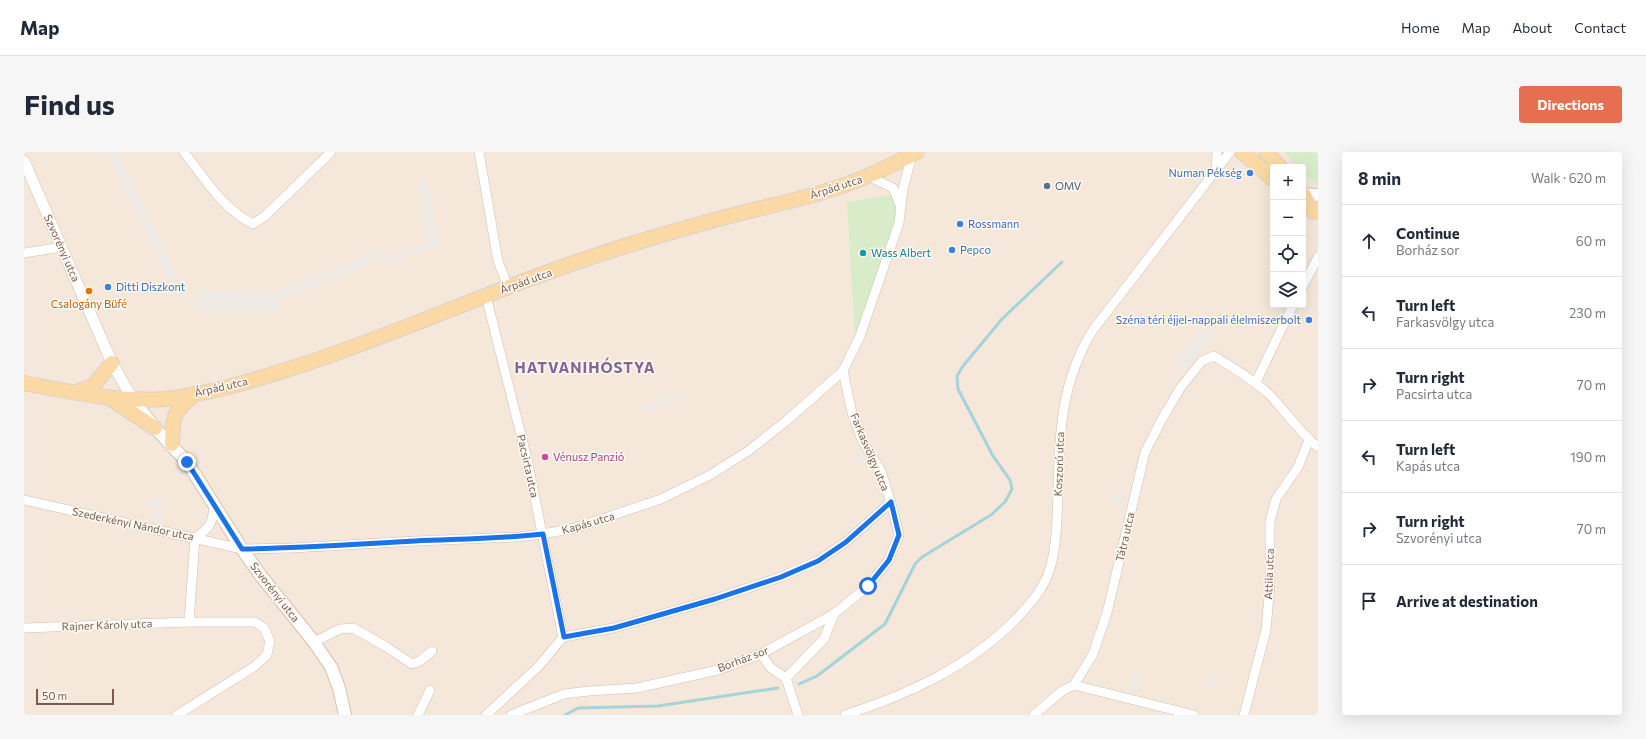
<!DOCTYPE html>
<meta charset="utf-8">
<style>
body{margin:0;font-family:Commissioner,sans-serif;background:#f6f6f7;color:#1f2937}
.controls{position:absolute;right:12px;top:12px;display:grid;overflow:hidden;border-radius:4px;box-shadow:0 4px 16px #0002}
.controls button{width:36px;height:36px;display:grid;place-items:center;padding:0;border:0;border-bottom:1px solid #e0e1e3;background:#fff;color:#1f2937;font:20px sans-serif}
.scale{position:absolute;left:12px;bottom:10px;width:78px;box-sizing:border-box;padding-left:4px;border:2px solid #7a5c4d;border-top:0;font-size:11px;line-height:14px;white-space:nowrap;color:#7a5c4d;-webkit-text-stroke:3px #fffaf3;paint-order:stroke}
.stop{position:absolute;width:12px;height:12px;margin:-9px;border:3px solid #1a73e8;border-radius:50%;background:#fff}
.stop.end{background:#1a73e8;border-color:#fff;box-shadow:0 1px 4px #0008}
.list{margin:0;padding:0;list-style:none}
h2{display:flex;justify-content:space-between;align-items:center;height:52px;margin:0;padding:0 16px;font-size:17px}
h2 small{font-size:13px;font-weight:400;color:#747a83}
.list li{display:grid;grid-template-columns:26px 1fr auto;gap:12px;align-items:center;box-sizing:border-box;height:72px;padding:0 16px;border-top:1px solid #e0e1e3}
.list b{display:block;font-size:15px;white-space:nowrap}
.list p{margin:0;font-size:13px;white-space:nowrap;color:#747a83}
.list em{font-size:13px;font-style:normal;color:#747a83}
.icon{flex:none;width:22px;height:22px;fill:none;stroke:currentColor;stroke-width:2;stroke-linecap:round;stroke-linejoin:round}
.map{position:relative;flex:none;width:1294px;height:563px;overflow:hidden;border-radius:4px}
header{display:flex;align-items:center;gap:24px;box-sizing:border-box;height:56px;padding:0 20px;background:#fff;border-bottom:1px solid #e0e1e3}
header strong{font-size:19px}
nav{display:flex;gap:22px;margin-inline-start:auto;font-size:14px}
.intro{display:flex;align-items:center;justify-content:space-between;box-sizing:border-box;height:96px;padding:0 24px}
h1{margin:0;font-size:28px}
.button{padding:10px 18px;border-radius:4px;background:#e76f51;color:#fff;font-size:14px;font-weight:700}
main{display:flex;gap:24px;padding:0 24px}
aside{flex:1;background:#fff;border-radius:4px;box-shadow:0 4px 16px #0002}
.map>svg:first-child{display:block}
.residential{fill:#f5e8da;fill-rule:evenodd}
.industrial{fill:#efe9e4}
.green{fill:#d8ecc9}
.lines{fill:none;stroke-linecap:round;stroke-linejoin:round}
.stream{stroke:#a5d3da;stroke-width:3}
.minor-casing{stroke:#d1beb0;stroke-width:10}
.tertiary-casing{stroke:#d1beb0;stroke-width:12}
.secondary-casing{stroke:#d6c0b0;stroke-width:14}
.primary-casing{stroke:#dad1cd;stroke-width:16}
.minor{stroke:#fff;stroke-width:9}
.tertiary{stroke:#fff;stroke-width:11}
.secondary{stroke:#fff;stroke-width:12}
.primary{stroke:#fbd9a5;stroke-width:14}
.route{stroke:#1a73e8;stroke-width:5}
.shop-dot{fill:#3f7fe0;stroke:#fffaf3;stroke-width:1.5}
.service-dot{fill:#5c6f8a;stroke:#fffaf3;stroke-width:1.5}
.culture-dot{fill:#0f9aa8;stroke:#fffaf3;stroke-width:1.5}
.food-dot{fill:#e8710a;stroke:#fffaf3;stroke-width:1.5}
.hotel-dot{fill:#d1479c;stroke:#fffaf3;stroke-width:1.5}
.labels{text-anchor:middle;stroke-width:3;stroke-linejoin:round;paint-order:stroke}
.shop-label{font-size:11px;fill:#366cbe;stroke:#fffaf3;text-anchor:start}
.service-label{font-size:11px;fill:#4e5e75;stroke:#fffaf3;text-anchor:start}
.street-label{font-size:11px;fill:#7a5c4d;stroke:#fffaf3}
.culture-label{font-size:11px;fill:#0d838f;stroke:#fffaf3;text-anchor:start}
.food-label{font-size:11px;fill:#c56008;stroke:#fffaf3}
.hotel-label{font-size:11px;fill:#b23c85;stroke:#fffaf3;text-anchor:start}
.district-label{font-size:15px;font-weight:bold;letter-spacing:1px;fill:#846695;stroke:#fffaf3}
</style>
<header>
<strong>Map</strong>
<nav><a>Home</a><a>Map</a><a>About</a><a>Contact</a></nav>
</header>
<div class="intro"><h1>Find us</h1><a class="button">Directions</a></div>
<main>
<div class="map">
<svg width="1294" height="563" viewBox="0 0 1294 563">
<rect width="100%" height="100%" fill="#fdf6ec"/>
<!-- residential -->
<path class="residential" d="M0 0H1294V563H0ZM1249 15H1279V153H1249Z"/>
<!-- industrial -->
<g class="industrial">
<polygon points="82,0 93,0 163,144 154,149"/>
<polygon points="404,28 413,86 417,94 400,99 367,113 363,104 255,150 255,161 171,160 171,138 249,141 360,95 363,104 403,90 394,29"/>
<polygon points="1181,173 1192,183 1161,218 1149,208"/>
<polygon points="656,241 658,250 621,260 619,251"/>
<polygon points="836,298 842,308 833,314 827,304"/>
<polygon points="1090,338 1102,342 1099,354 1086,349"/>
<polygon points="126,345 136,349 142,355 136,369 128,367 132,355 124,352"/>
<polygon points="1109,521 1118,523 1112,541 1103,539"/>
<polygon points="1182,524 1192,526 1190,536 1180,534"/>
</g>
<!-- green -->
<g class="green">
<polygon points="1260,0 1294,0 1294,34 1279,20 1279,15 1274,15"/>
<polygon points="867,43 873,58 871,74 831,184 823,50"/>
</g>
<g class="lines">
<!-- stream -->
<g class="stream">
<polyline points="775,532 793,524 861,472 891,412 898,405 967,363 981,350 988,337 986,328 969,304 934,237 933,224 939,214 978,167 1038,110"/>
<polyline points="541,563 554,556 634,554 754,536"/>
</g>
<defs>
<g id="minor">
<path d="M160 0C180 26 198 56 229 72L241 64 307 0"/>
<polyline points="455,0 474,109 484,135"/>
<polyline points="1192,17 1193,0"/>
<polyline points="844,24 869,36 876,53"/>
<polyline points="0,101 38,95"/>
<polyline points="1279,134 1294,105"/>
<polyline points="462,144 503,307 539,485"/>
<polyline points="1232,230 1269,153"/>
<polyline points="0,348 218,397 268,396 392,389 494,385 519,382 551,376 637,347 686,323 724,299 761,270 819,219"/>
<path d="M171 386C186 376 189 371 190 353"/>
<polyline points="165,470 171,386"/>
<polyline points="0,476 165,470 231,470 240,476 246,489 243,503 231,514 153,563"/>
<polyline points="290,490 316,477 329,476 361,494 388,512 396,509 408,499"/>
<polyline points="737,502 747,516 762,526 774,563"/>
<polyline points="762,526 800,487 810,462"/>
<polyline points="1050,533 1170,563"/>
<polyline points="394,563 406,538"/>
<polyline points="462,563 515,514 539,485 590,476 691,447 757,425 794,409 822,390 867,350"/>
<polyline points="487,563 540,542 565,539 613,536 694,518 737,502 810,462 844,434 865,408 875,383 870,362 857,319 838,288 828,261 819,219 836,184 875,71 879,37 888,3"/>
<path d="M821 563C885 542 945 515 993 466 1007 451 1022 434 1027 413 1033 390 1033 365 1034 341 1035 282 1037 229 1069 178L1206 0"/>
<path d="M1010 563 1038 539 1050 533 1069 502 1083 461 1121 300 1138 267 1157 235 1178 209 1190 204C1209 216 1229 227 1246 243 1262 260 1275 280 1294 295"/>
<polyline points="1220,563 1242,478 1246,432 1246,369 1252,347 1274,315 1285,288"/>
</g>
<polyline id="tertiary" points="0,9 88,211 109,248"/>
<g id="secondary">
<polyline points="1279,42 1294,43"/>
<polyline points="109,248 131,276 163,310 218,397 237,424 290,490 307,515 315,536 321,563"/>
</g>
<g id="primary">
<polyline points="1218,0 1249,27"/>
<polyline points="1242,0 1256,15"/>
<polyline points="1279,42 1290,60"/>
<path d="M0 231C47 240 91 250 140 247 184 243 229 228 272 215 382 179 488 129 598 95 633 84 668 74 702 65 739 55 776 48 812 36 840 27 867 14 893 0"/>
<polyline points="52,240 69,234 88,211"/>
<polyline points="87,247 131,276"/>
<path d="M148 292C149 263 148 263 170 242"/>
</g>
</defs>
<!-- minor casing -->
<use href="#minor" class="minor-casing"/>
<!-- tertiary casing -->
<use href="#tertiary" class="tertiary-casing"/>
<!-- secondary casing -->
<use href="#secondary" class="secondary-casing"/>
<!-- primary casing -->
<use href="#primary" class="primary-casing"/>
<!-- minor -->
<use href="#minor" class="minor"/>
<!-- tertiary -->
<use href="#tertiary" class="tertiary"/>
<!-- secondary -->
<use href="#secondary" class="secondary"/>
<!-- primary -->
<use href="#primary" class="primary"/>
</g>
<g class="lines">
<!-- route -->
<path class="route" d="M163 310 218 397C276 396 333 392 391 389 434 387 476 387 519 382L540 485 590 476 691 447 757 425 794 409 822 390 867 350 875 383 865 408 844 434"/>
</g>
<!-- markers -->
<g class="shop-dot">
<circle cx="1226" cy="21" r="4"/>
<circle cx="936" cy="72" r="4"/>
<circle cx="928" cy="98" r="4"/>
<circle cx="84" cy="135" r="4"/>
<circle cx="1285" cy="168" r="4"/>
</g>
<circle class="service-dot" cx="1023" cy="34" r="4"/>
<circle class="culture-dot" cx="839" cy="101" r="4"/>
<circle class="food-dot" cx="65" cy="139" r="4"/>
<circle class="hotel-dot" cx="521" cy="305" r="4"/>
<g class="labels">
<!-- shop labels -->
<g class="shop-label">
<text x="1218" y="25" text-anchor="end">Numan Pékség</text>
<text x="944" y="76">Rossmann</text>
<text x="936" y="102">Pepco</text>
<text x="92" y="139">Ditti Diszkont</text>
<text x="1277" y="172" text-anchor="end">Széna téri éjjel-nappali élelmiszerbolt</text>
</g>
<!-- service labels -->
<g class="service-label">
<text x="1031" y="38">OMV</text>
</g>
<!-- street labels -->
<g class="street-label">
<text transform="translate(812 35) rotate(-18)" y="4">Árpád utca</text>
<text transform="translate(38 96) rotate(66)" y="4">Szvorényi utca</text>
<text transform="translate(502 129) rotate(-20)" y="4">Árpád utca</text>
<text transform="translate(197 235) rotate(-13)" y="4">Árpád utca</text>
<text transform="translate(846 300) rotate(67)" y="4">Farkasvölgy utca</text>
<text transform="translate(1035 312) rotate(-88)" y="4">Koszorú utca</text>
<text transform="translate(504 314) rotate(77)" y="4">Pacsirta utca</text>
<text transform="translate(564 371) rotate(-16)" y="4">Kapás utca</text>
<text transform="translate(109 372) rotate(12)" y="4">Szederkényi Nándor utca</text>
<text transform="translate(1101 385) rotate(-77)" y="4">Tátra utca</text>
<text transform="translate(1245 422) rotate(-88)" y="4">Attila utca</text>
<text transform="translate(251 440) rotate(52)" y="4">Szvorényi utca</text>
<text transform="translate(83 473) rotate(-2)" y="4">Rajner Károly utca</text>
<text transform="translate(719 507) rotate(-21)" y="4">Borház sor</text>
</g>
<!-- culture labels -->
<g class="culture-label">
<text x="847" y="105">Wass Albert</text>
</g>
<!-- food labels -->
<g class="food-label">
<text x="65" y="156">Csalogány Büfé</text>
</g>
<!-- hotel labels -->
<g class="hotel-label">
<text x="529" y="309">Vénusz Panzió</text>
</g>
<!-- district labels -->
<g class="district-label">
<text x="561" y="221">HATVANIHÓSTYA</text>
</g>
</g>
</svg>
<div class="controls">
<button>+</button>
<button>−</button>
<button><svg class="icon" aria-label="locate" viewBox="0 0 24 24"><circle cx="12" cy="12" r="6"/><path d="M12 2v4M12 18v4M2 12h4M18 12h4"/></svg></button>
<button><svg class="icon" aria-label="layers" viewBox="0 0 24 24"><path d="M12 4l9 5-9 5-9-5zM3 14l9 5 9-5"/></svg></button>
</div>
<div class="scale">50 m</div>
<div class="stop" style="left:844px;top:434px"></div>
<div class="stop end" style="left:163px;top:310px"></div>
</div>
<aside>
<h2>8 min<small>Walk · 620 m</small></h2>
<ul class="list">
<li><svg class="icon" aria-label="ahead" viewBox="0 0 24 24"><path d="M12 20V5M6 11l6-6 6 6"/></svg><div><b>Continue</b><p>Borház sor</p></div><em>60 m</em></li>
<li><svg class="icon" aria-label="left" viewBox="0 0 24 24"><path d="M17 20v-9H6M10 6l-5 5 5 5"/></svg><div><b>Turn left</b><p>Farkasvölgy utca</p></div><em>230 m</em></li>
<li><svg class="icon" aria-label="right" viewBox="0 0 24 24"><path d="M7 20v-9h11M14 6l5 5-5 5"/></svg><div><b>Turn right</b><p>Pacsirta utca</p></div><em>70 m</em></li>
<li><svg class="icon" aria-label="left" viewBox="0 0 24 24"><path d="M17 20v-9H6M10 6l-5 5 5 5"/></svg><div><b>Turn left</b><p>Kapás utca</p></div><em>190 m</em></li>
<li><svg class="icon" aria-label="right" viewBox="0 0 24 24"><path d="M7 20v-9h11M14 6l5 5-5 5"/></svg><div><b>Turn right</b><p>Szvorényi utca</p></div><em>70 m</em></li>
<li><svg class="icon" aria-label="arrive" viewBox="0 0 24 24"><path d="M6 21V4h12l-3 4 3 4H6"/></svg><div><b>Arrive at destination</b></div></li>
</ul>
</aside>
</main>
